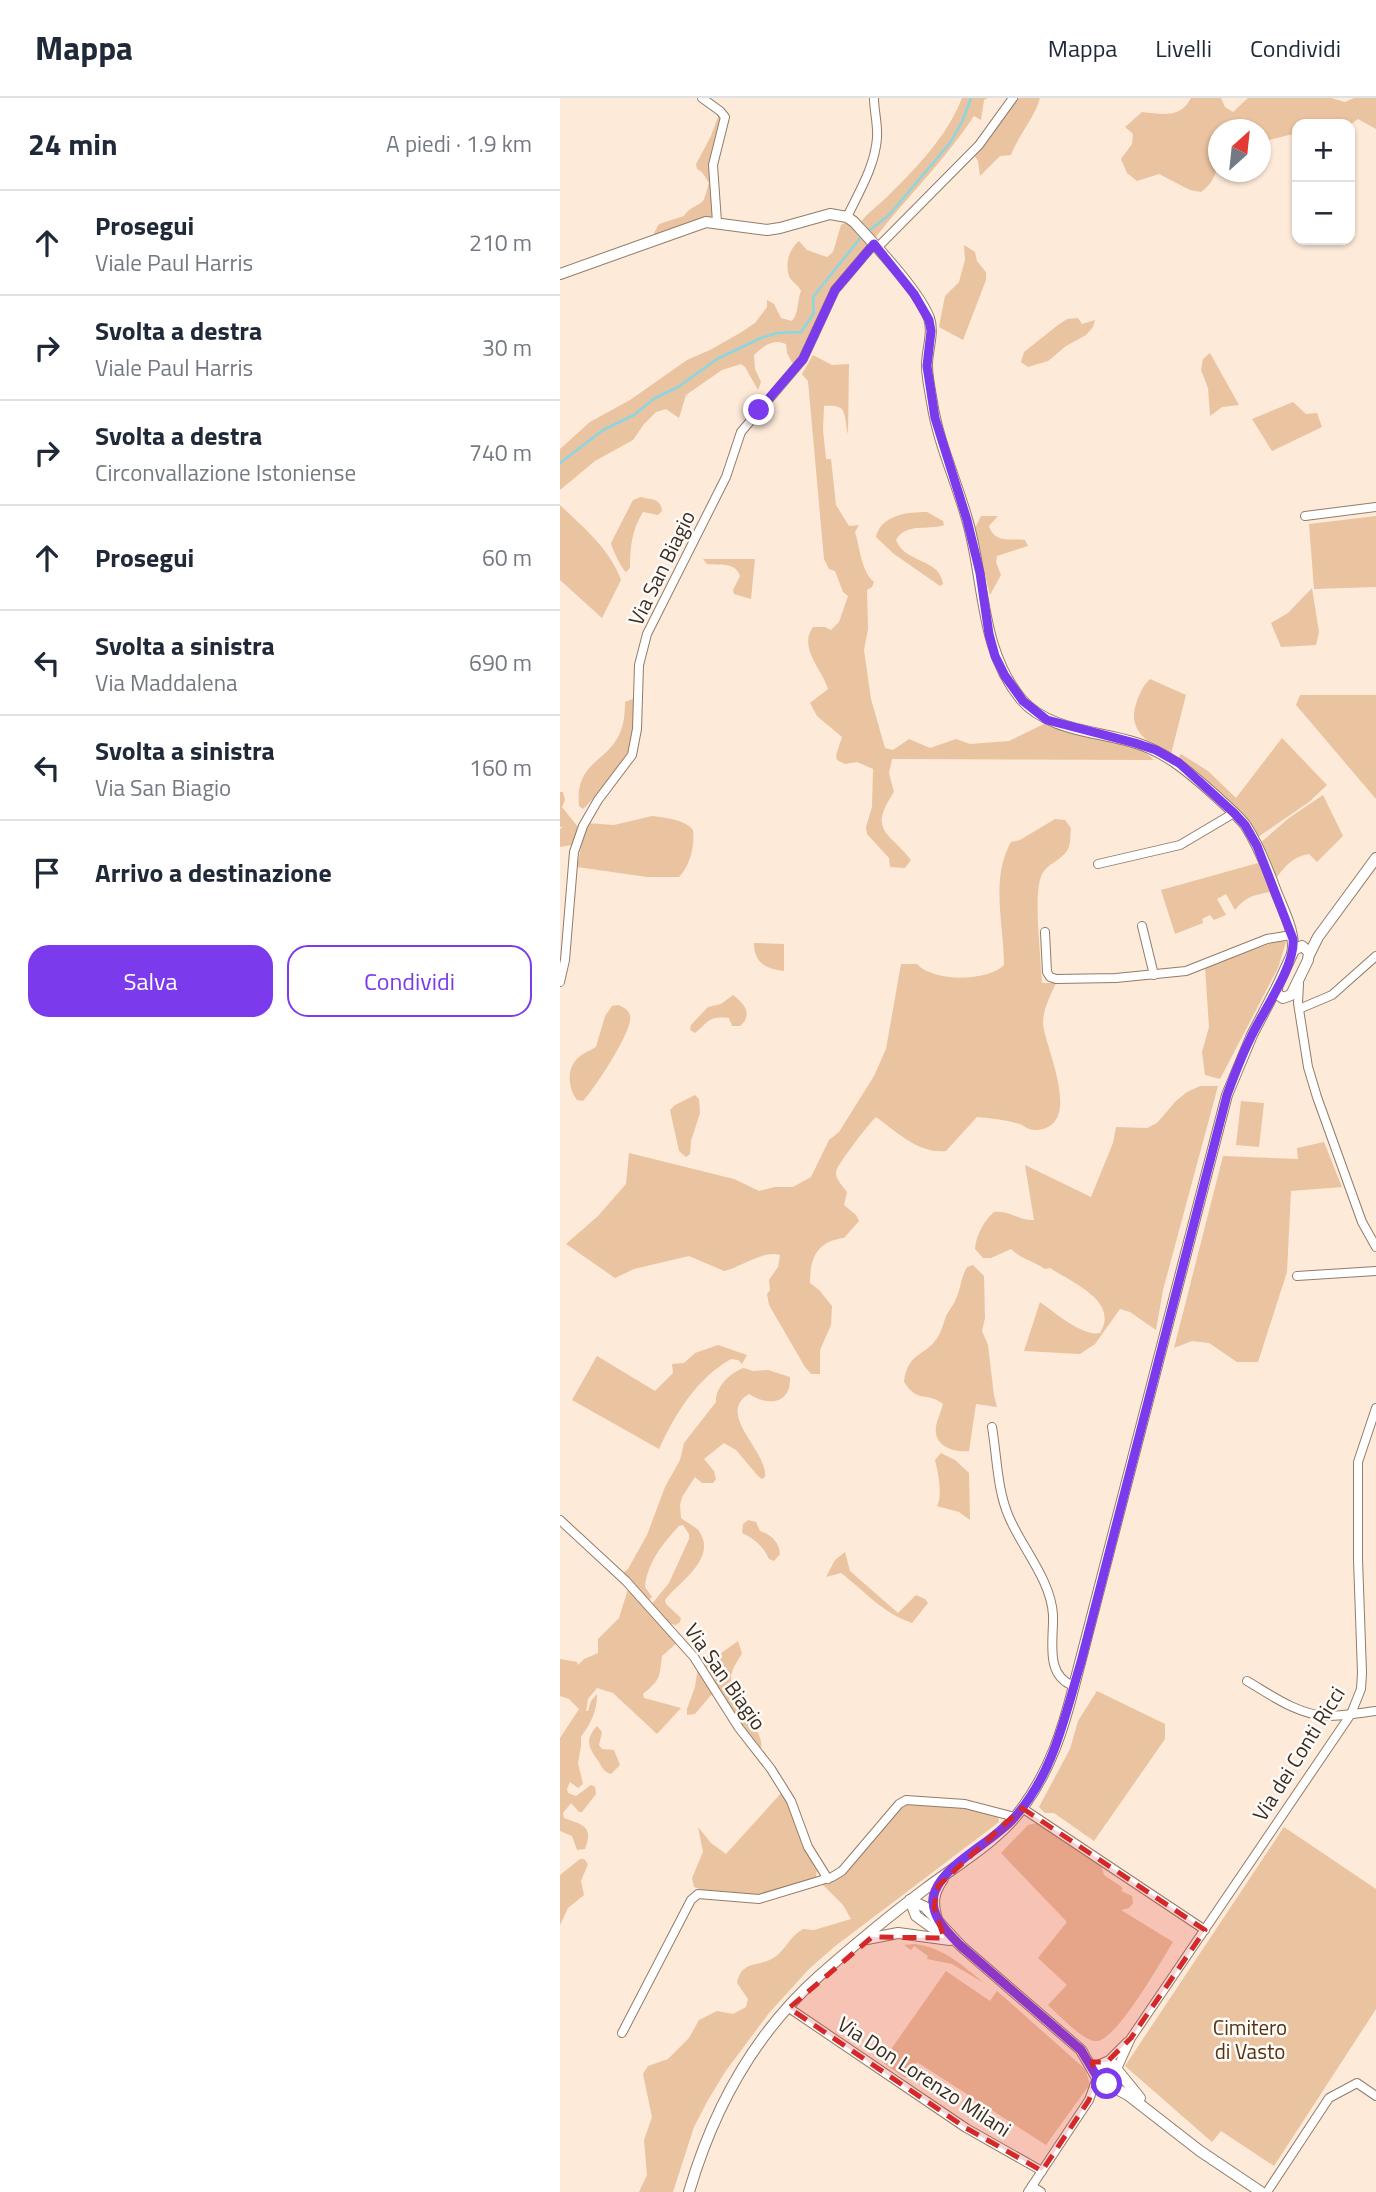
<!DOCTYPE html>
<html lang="it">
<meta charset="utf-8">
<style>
body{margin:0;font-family:"Titillium Web",sans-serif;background:#f2f2f3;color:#1f2937}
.controls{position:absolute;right:21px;top:21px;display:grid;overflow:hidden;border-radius:14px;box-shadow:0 2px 5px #0004}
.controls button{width:63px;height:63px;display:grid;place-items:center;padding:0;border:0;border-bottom:2px solid #e0e1e3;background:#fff;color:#1f2937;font:35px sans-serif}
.compass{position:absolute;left:648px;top:21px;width:63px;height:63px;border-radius:50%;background:#fff;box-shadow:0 2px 5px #0004;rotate:27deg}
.stop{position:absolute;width:21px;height:21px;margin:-16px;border:5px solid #7c3aed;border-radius:50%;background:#fff}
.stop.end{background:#7c3aed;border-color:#fff;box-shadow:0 2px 7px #0008}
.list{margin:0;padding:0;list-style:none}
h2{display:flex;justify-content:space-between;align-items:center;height:91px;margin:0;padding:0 28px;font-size:30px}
h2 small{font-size:23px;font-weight:400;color:#747a83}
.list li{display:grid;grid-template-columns:46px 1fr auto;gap:21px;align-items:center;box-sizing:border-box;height:105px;padding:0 28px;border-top:2px solid #e0e1e3}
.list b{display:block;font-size:26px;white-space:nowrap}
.list p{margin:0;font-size:23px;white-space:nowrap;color:#747a83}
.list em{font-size:23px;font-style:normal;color:#747a83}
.actions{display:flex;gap:14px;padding:21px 28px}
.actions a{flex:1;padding:16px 0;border:2px solid #7c3aed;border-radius:21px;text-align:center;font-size:24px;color:#7c3aed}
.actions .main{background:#7c3aed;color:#fff}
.icon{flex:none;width:38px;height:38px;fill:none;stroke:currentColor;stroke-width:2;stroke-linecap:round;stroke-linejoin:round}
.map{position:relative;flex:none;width:816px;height:2094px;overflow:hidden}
header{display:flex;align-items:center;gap:42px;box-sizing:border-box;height:98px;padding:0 35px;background:#fff;border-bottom:2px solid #e0e1e3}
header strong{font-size:33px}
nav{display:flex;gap:38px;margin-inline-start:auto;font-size:24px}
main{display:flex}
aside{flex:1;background:#fff}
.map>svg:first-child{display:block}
.green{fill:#eac3a0}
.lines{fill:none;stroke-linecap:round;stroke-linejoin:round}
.stream{stroke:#8ad7e2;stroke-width:2.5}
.street-casing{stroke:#937c69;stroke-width:10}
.secondary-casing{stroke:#937c69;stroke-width:12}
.street{stroke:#fff;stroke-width:8}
.secondary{stroke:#fff;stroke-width:10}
.route{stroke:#7c3aed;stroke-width:9}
.marked{fill:#d62828;fill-opacity:0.2;stroke:#d62828;stroke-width:5;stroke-dasharray:14 9;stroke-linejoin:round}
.labels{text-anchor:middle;stroke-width:5;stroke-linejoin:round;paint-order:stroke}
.street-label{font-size:21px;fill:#372e26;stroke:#fffaf6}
.park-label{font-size:21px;fill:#543414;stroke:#fffaf6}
</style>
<header>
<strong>Mappa</strong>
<nav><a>Mappa</a><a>Livelli</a><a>Condividi</a></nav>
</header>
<main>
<aside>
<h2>24 min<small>A piedi · 1.9 km</small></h2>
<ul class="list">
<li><svg class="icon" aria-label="ahead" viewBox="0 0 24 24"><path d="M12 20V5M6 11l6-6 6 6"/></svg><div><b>Prosegui</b><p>Viale Paul Harris</p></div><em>210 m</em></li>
<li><svg class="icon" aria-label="right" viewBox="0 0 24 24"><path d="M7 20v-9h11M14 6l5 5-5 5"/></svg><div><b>Svolta a destra</b><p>Viale Paul Harris</p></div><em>30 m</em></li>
<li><svg class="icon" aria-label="right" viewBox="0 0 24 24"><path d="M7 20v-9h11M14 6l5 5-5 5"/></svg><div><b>Svolta a destra</b><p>Circonvallazione Istoniense</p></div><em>740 m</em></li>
<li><svg class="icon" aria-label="ahead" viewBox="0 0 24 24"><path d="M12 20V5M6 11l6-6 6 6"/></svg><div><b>Prosegui</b></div><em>60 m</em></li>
<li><svg class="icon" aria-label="left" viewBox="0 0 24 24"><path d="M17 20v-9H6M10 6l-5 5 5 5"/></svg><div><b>Svolta a sinistra</b><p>Via Maddalena</p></div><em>690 m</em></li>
<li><svg class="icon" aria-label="left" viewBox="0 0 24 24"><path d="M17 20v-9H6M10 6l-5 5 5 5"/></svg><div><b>Svolta a sinistra</b><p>Via San Biagio</p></div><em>160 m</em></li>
<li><svg class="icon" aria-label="arrive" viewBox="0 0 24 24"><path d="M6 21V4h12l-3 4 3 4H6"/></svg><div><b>Arrivo a destinazione</b></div></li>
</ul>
<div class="actions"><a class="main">Salva</a><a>Condividi</a></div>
</aside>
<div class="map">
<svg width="816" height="2094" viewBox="0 0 816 2094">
<rect width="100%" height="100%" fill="#feead9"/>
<!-- green -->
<g class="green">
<path d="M402 0H428L424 2 421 22 414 18C385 62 347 99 315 140L300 125C307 115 318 108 327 99 356 70 387 39 402 0Z"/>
<path d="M458 0H480C474 21 459 36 451 57L440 58 420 78 418 63 415 58Z"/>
<path d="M631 0H661L665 9 673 14 688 0H771L785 4 794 0H816V31L798 21 790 27 737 26V35L701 44V32H659C659 54 662 80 641 94L630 92 599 76 577 83 567 75 561 61 572 46 573 36 565 29 582 14C603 16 620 21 631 0Z"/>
<path d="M159 16 164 21 152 68 156 120 91 141 99 126 124 118C129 109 137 109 143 103 146 98 147 90 149 85L142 74 137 71 136 66 151 38Z"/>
<path d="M284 125C295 130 304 139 308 150L281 181 235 270 227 255 226 246C212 240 204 248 194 257L195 271 201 284 198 292 185 269 181 266 162 272 126 297 119 320 106 311 96 314 84 326 73 342 35 363 0 392V351L30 324 70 302 127 262 150 252 180 235 195 225 207 209V202L214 206 221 220 232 223C239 215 237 203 241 193 238 186 234 186 230 180 224 167 229 151 239 143L247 152 267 159 273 154 281 127Z"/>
<polygon points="404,147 415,154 417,163 426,174 426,182 403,242 379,229 385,198 399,184 405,162"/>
<polygon points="518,220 522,226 535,222 533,229 526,237 506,248 488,263 468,269 461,264 464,254 498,227 507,221"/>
<polygon points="650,255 679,307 662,309 650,318 648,290 641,272 643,261"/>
<path d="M253 257 272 267 289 266 288 336C283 316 289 306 264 308L263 332 266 361H271L276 407 289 428 299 427 295 434C300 450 301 473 314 484L312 489 307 492 308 531 304 552 311 601 325 650 333 652 349 641 370 650 396 641 410 646 449 643 484 626 576 646 594 662 332 661 329 675 334 694C307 734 330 734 351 762L345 770 330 769 329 760 307 736 306 729 312 709 313 671 297 664 285 666 277 662 276 657 282 639 257 618 250 605 268 591C262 571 238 550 253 529H265L271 532 279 524 288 498 283 494 275 473 269 471 264 461 248 283 242 276Z"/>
<polygon points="733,304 746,316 757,315 762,329 712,353 692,321"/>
<path d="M81 399C89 402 101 399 102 413L98 417 83 414C72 431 70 449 70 470L66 474C62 471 52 451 51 445L73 402Z"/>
<path d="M0 407C23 429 50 451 61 482L42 520 0 482Z"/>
<path d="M367 414 383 423 384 427C368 433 346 424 336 442 345 466 380 460 383 486L380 488 334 456 316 439C321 417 347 414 367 414Z"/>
<path d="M421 418H438L429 428C435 446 450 440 465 442L468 448 437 458 436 464 441 477 430 497 414 432Z"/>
<polygon points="816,418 816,489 754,491 749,426"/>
<path d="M143 461H195L191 501 174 496 173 492 180 478C175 463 160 468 147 466Z"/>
<polygon points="752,490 759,534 756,547 721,549 711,525 728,515"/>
<path d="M590 581 626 597 611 656C589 646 567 633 576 606 579 597 583 587 590 581Z"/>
<polygon points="740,597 816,597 816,701 736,607"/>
<path d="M75 600C76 616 76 634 70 649 63 669 38 696 23 711L19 708C15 664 46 665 59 637 64 627 65 615 65 604Z"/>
<polygon points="722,640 767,687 749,704 698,739 618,661 621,656 648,673 676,700"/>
<polygon points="0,694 3,694 5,702 2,709 18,729 12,747 0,749 0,731 3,729 0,729"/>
<path d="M763 697 783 738 757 764 749 756C733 758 723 770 715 782L699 746 729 720Z"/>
<path d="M92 718C106 720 124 721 133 732 135 748 130 768 119 779H87L17 769 26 725 54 727Z"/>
<path d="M495 721 505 722 511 730C510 736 511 745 508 751 500 765 484 765 480 782 474 803 481 860 482 885H496C490 899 483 910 483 926 485 950 526 1031 474 1032 469 1032 464 1028 460 1026 446 1022 431 1020 417 1019L386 1053C359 1056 337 1034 316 1019 310 1024 276 1068 276 1074 275 1081 283 1088 287 1094L284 1107 296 1117 299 1123 284 1140C257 1143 250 1160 250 1185L259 1192 272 1208 271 1227 260 1252V1276H251L245 1269 209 1207 207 1196 210 1192 209 1182 218 1169 220 1157C203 1152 181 1169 164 1173L129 1158 74 1171 55 1180 6 1146 38 1118 66 1086 69 1055 174 1081 199 1093 215 1089H233L251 1079 269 1042 279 1034 314 978 326 951 341 866H357C373 884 427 884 444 867 444 826 430 781 451 744L460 742Z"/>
<path d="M698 765 710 794C694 797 685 799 675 812L666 796 657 801 666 817 654 822 650 817 642 821 643 825 615 836 601 792Z"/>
<polygon points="720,842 726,844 718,870 660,981 645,977 642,954 649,929 645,869"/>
<path d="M194 845 224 846V873C206 871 194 865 194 845Z"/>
<path d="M173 897C185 906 193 917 180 928H172L169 920C148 918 150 923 135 935L130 932 131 927 148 909 161 906Z"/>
<path d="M58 907C63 909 68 911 70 917 74 932 34 991 23 1003L17 1002C9 992 6 973 16 962 21 956 29 953 36 949L45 918 52 908Z"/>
<path d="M640 988H658L603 1192 596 1232 570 1214 560 1211 535 1246 520 1256 464 1253 480 1204C494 1214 523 1239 540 1235 560 1203 511 1184 490 1170L485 1171C473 1163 461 1161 451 1151L431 1160H423L415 1151C416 1137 424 1123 434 1114 449 1112 460 1123 474 1122L465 1067 531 1099 553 1045 556 1029 587 1030 597 1025 616 1003 627 994Z"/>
<polygon points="135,997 139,1001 140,1015 131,1043 130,1056 126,1059 119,1053 110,1012 115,1007"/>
<polygon points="681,1003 704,1005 699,1049 676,1047"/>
<polygon points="764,1044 782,1089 731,1093 727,1174 698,1264 677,1264 649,1245 632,1243 614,1250 663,1058 738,1061 737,1050"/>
<path d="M413 1167 424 1178 425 1220 422 1233 428 1247 434 1298 437 1309 416 1306 409 1353C394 1355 373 1348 376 1329 377 1322 381 1314 383 1306 367 1293 358 1306 344 1284 348 1252 366 1260 379 1237 383 1230 384 1222 387 1216 390 1211 394 1206 396 1201 401 1190 401 1179 407 1169Z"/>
<path d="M158 1247 187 1257 182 1266 178 1262 171 1261C137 1280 115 1316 99 1351L12 1302 37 1258 95 1293 113 1275 112 1266 124 1265 135 1255Z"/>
<path d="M184 1270 193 1273 208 1272 230 1279C231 1307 208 1308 189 1296 155 1316 208 1353 205 1379L202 1381 198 1378 176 1352 164 1345 144 1361 154 1373 156 1381 153 1385H142L135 1379 122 1399 120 1407 121 1420C127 1425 135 1428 139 1433 158 1461 118 1484 105 1502L106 1506 121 1520 120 1524 116 1527 107 1525 91 1507 109 1485 129 1441V1436L123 1427 119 1428C103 1445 87 1465 85 1489L92 1499 88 1503 63 1475 68 1471 87 1437 105 1389 120 1362 124 1345 156 1304C155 1289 171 1274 184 1270Z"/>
<path d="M381 1355 395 1362 409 1375 410 1422 399 1414 377 1408C383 1398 378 1374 375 1362Z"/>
<path d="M188 1422 196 1424 200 1433C211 1437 219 1443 220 1456L214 1463 209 1461C203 1448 195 1441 182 1435L183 1426Z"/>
<path d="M285 1454 290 1473 338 1515 356 1497 365 1501 368 1505 352 1525C321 1514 306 1494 281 1475L266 1479 275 1462Z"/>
<path d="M69 1488 119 1543 102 1558C99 1580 101 1581 83 1596L84 1600 121 1610 97 1636 53 1595 37 1590 28 1601 26 1613H28L31 1603 37 1596C37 1613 31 1625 21 1639V1648L18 1665 23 1686 18 1690 10 1684 7 1691 8 1695 16 1698 31 1687 35 1689 36 1696 22 1714H19L11 1705 3 1715 4 1720C22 1727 34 1727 25 1751L17 1752 12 1738 0 1733V1640L19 1611 9 1601 0 1598V1561L17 1564 18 1567 24 1561 38 1555V1541L59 1520Z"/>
<path d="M178 1543 182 1555C178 1563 171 1571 171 1580 171 1591 177 1607 183 1616 192 1629 204 1635 201 1654L154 1598 151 1597 135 1616 127 1617V1611L135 1589 139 1562 145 1558 160 1556Z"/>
<polygon points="537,1593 605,1626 605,1641 534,1743 494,1715 485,1715 479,1709 510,1651 518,1623"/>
<path d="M37 1628 42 1634 39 1647 42 1651 54 1652 60 1667 51 1676C43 1673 43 1671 39 1664 29 1650 24 1642 37 1628Z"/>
<polygon points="223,1693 257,1771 256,1780 252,1783 197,1799 154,1796 134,1789 132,1780 143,1754 138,1729 151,1745 166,1756"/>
<path d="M347 1705 385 1707 438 1717 439 1724 274 1849 249 1871 209 1915 165 1974 148 2002 134 2029 113 2094H79L87 2077 84 2042 92 2019 83 1976 88 1968 108 1961 129 1940 139 1922 157 1913 173 1916 186 1909 188 1901 177 1885C182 1861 199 1870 215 1859 226 1851 230 1838 243 1831L254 1832 291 1821 283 1807 261 1785 280 1778 312 1745 336 1713Z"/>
<path d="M477 1725 541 1768 544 1777 563 1790 561 1793 572 1798 573 1805 569 1810 561 1812 613 1844C601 1863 555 1946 535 1943 522 1942 498 1916 488 1907L507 1887 478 1860 507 1824 441 1755 468 1727Z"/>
<polygon points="724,1729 816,1791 816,1911 714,2068 661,2033 652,2044 565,1968"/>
<polygon points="20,1761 24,1761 28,1766 21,1783 24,1797 8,1810 0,1827 0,1777"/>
<path d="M355 1846C384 1850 402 1867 424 1885L392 1866 367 1861 368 1858 354 1848 351 1852 344 1847Z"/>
<polygon points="386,1873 430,1903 437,1893 525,1971 530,1986 486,2047 357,1964 345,1980 322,1964"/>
</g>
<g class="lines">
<!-- stream -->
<g class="stream">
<polyline points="306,135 329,117 390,45 402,24 411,0"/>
<polyline points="0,365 43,332 74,317 95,300 118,289 157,261 201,240 217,235 241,234 254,215 253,199 301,139"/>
</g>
<defs>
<g id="street">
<polyline points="142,0 160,13 165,19 153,67 157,124"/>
<path d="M287 119C299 94 315 68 317 40 318 26 314 13 314 0"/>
<polyline points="317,150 419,47 453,0"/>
<polyline points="745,418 816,409"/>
<polyline points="538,766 620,747 674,715"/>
<polyline points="582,828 594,877"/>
<polyline points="485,834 487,874 490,879 496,881 556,880 626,873 707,841 731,837"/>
<polyline points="0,884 5,862 14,754 23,728 38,702 72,657 77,631 79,567 87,536 166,379 181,334 243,261 275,192 314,146"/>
<polyline points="739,886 738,905 748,969 757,999 802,1124 816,1149"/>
<polyline points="739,911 772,897 816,858"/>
<polyline points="737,1178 816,1173"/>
<path d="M432 1329C437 1358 437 1392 449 1419 462 1450 491 1482 493 1517 494 1541 484 1578 514 1588"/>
<polyline points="0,1422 66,1483 134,1559 179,1630 211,1671 231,1703 248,1749 268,1781"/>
<path d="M687 1583C711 1597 738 1617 767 1618 783 1618 800 1615 816 1613"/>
<polyline points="462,1710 645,1832"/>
<polyline points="229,1910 406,2030 482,2073"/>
<polyline points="62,1935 131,1802 138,1796 199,1801 272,1779 282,1773 339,1706 346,1702 405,1706 455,1719"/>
<polyline points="547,1964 567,1944"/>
<polyline points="557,1971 571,1940 791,1616 801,1591 802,1575 798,1461 798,1364 816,1310"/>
<polyline points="472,2088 481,2094"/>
<polyline points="468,2094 529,2002 537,1980"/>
<polyline points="707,2094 769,2000 797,1985 816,1998"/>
</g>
<g id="secondary">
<path d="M0 176 146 124 207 132 220 130 270 116 287 119 294 124C315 147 358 192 369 220 374 235 367 252 367 267 367 279 370 292 372 304 378 344 396 382 407 421 425 481 419 550 461 601 487 632 536 633 573 644 607 654 630 675 656 698 666 708 678 717 686 728 698 747 707 769 715 791 722 810 737 836 732 856"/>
<polygon points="742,848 749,854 748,862 731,897 723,900 717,896 717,889 734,852"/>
<polyline points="749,857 758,839 816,760"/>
<path d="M350 1802 365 1809 401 1848 521 1952 537 1980C542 1986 547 1987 554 1984L558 1973 553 1966 547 1964 538 1968 537 1978"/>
<polyline points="350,1802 356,1818 381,1836"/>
<path d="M377 1821C372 1805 373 1795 383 1781"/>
<polyline points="307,1841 338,1835 390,1842"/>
<polyline points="558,1973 580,2000"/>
<polyline points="547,1986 568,1997 640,2053 701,2094"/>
<path d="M129 2094C153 2012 194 1936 259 1878 293 1848 329 1818 365 1791 398 1766 439 1743 463 1709 490 1672 503 1632 514 1588L667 997 692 937 717 889"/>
</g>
</defs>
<!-- street casing -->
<use href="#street" class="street-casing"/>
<!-- secondary casing -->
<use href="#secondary" class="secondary-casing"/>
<!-- street -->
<use href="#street" class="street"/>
<!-- secondary -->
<use href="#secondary" class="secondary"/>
</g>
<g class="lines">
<!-- route -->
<path class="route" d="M199 312 243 261 275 192 314 146 354 196 369 222 371 233 367 268 375 320 407 422 420 475 429 536 435 558 445 578 463 603 487 622 575 645 596 652 619 665 674 715 685 727 697 748 733 841C736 868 701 916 690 941 681 959 674 978 667 997L521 1564C504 1620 494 1675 454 1720 433 1744 387 1764 375 1793 367 1816 387 1834 401 1848L521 1952 539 1982 547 1986"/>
</g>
<!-- marked area -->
<path class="marked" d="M462 1710 645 1832 571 1940 547 1964H532L537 1980 529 2002 482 2073 406 2030 229 1910 312 1839 384 1840 374 1809 378 1788Z"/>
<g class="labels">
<!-- street labels -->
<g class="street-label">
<text transform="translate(102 470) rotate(-64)" y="7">Via San Biagio</text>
<text transform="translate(165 1579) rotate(55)" y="7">Via San Biagio</text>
<text transform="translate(739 1656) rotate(-58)" y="7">Via dei Conti Ricci</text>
<text transform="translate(364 1979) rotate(33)" y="7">Via Don Lorenzo Milani</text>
</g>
<!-- park labels -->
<g class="park-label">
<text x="690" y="1937">Cimitero<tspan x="690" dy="24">di Vasto</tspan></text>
</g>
</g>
</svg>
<div class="controls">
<button>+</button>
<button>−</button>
</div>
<svg class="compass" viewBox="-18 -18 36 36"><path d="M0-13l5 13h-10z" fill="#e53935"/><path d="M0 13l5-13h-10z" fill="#747a83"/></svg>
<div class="stop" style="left:547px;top:1986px"></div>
<div class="stop end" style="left:199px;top:312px"></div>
</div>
</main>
